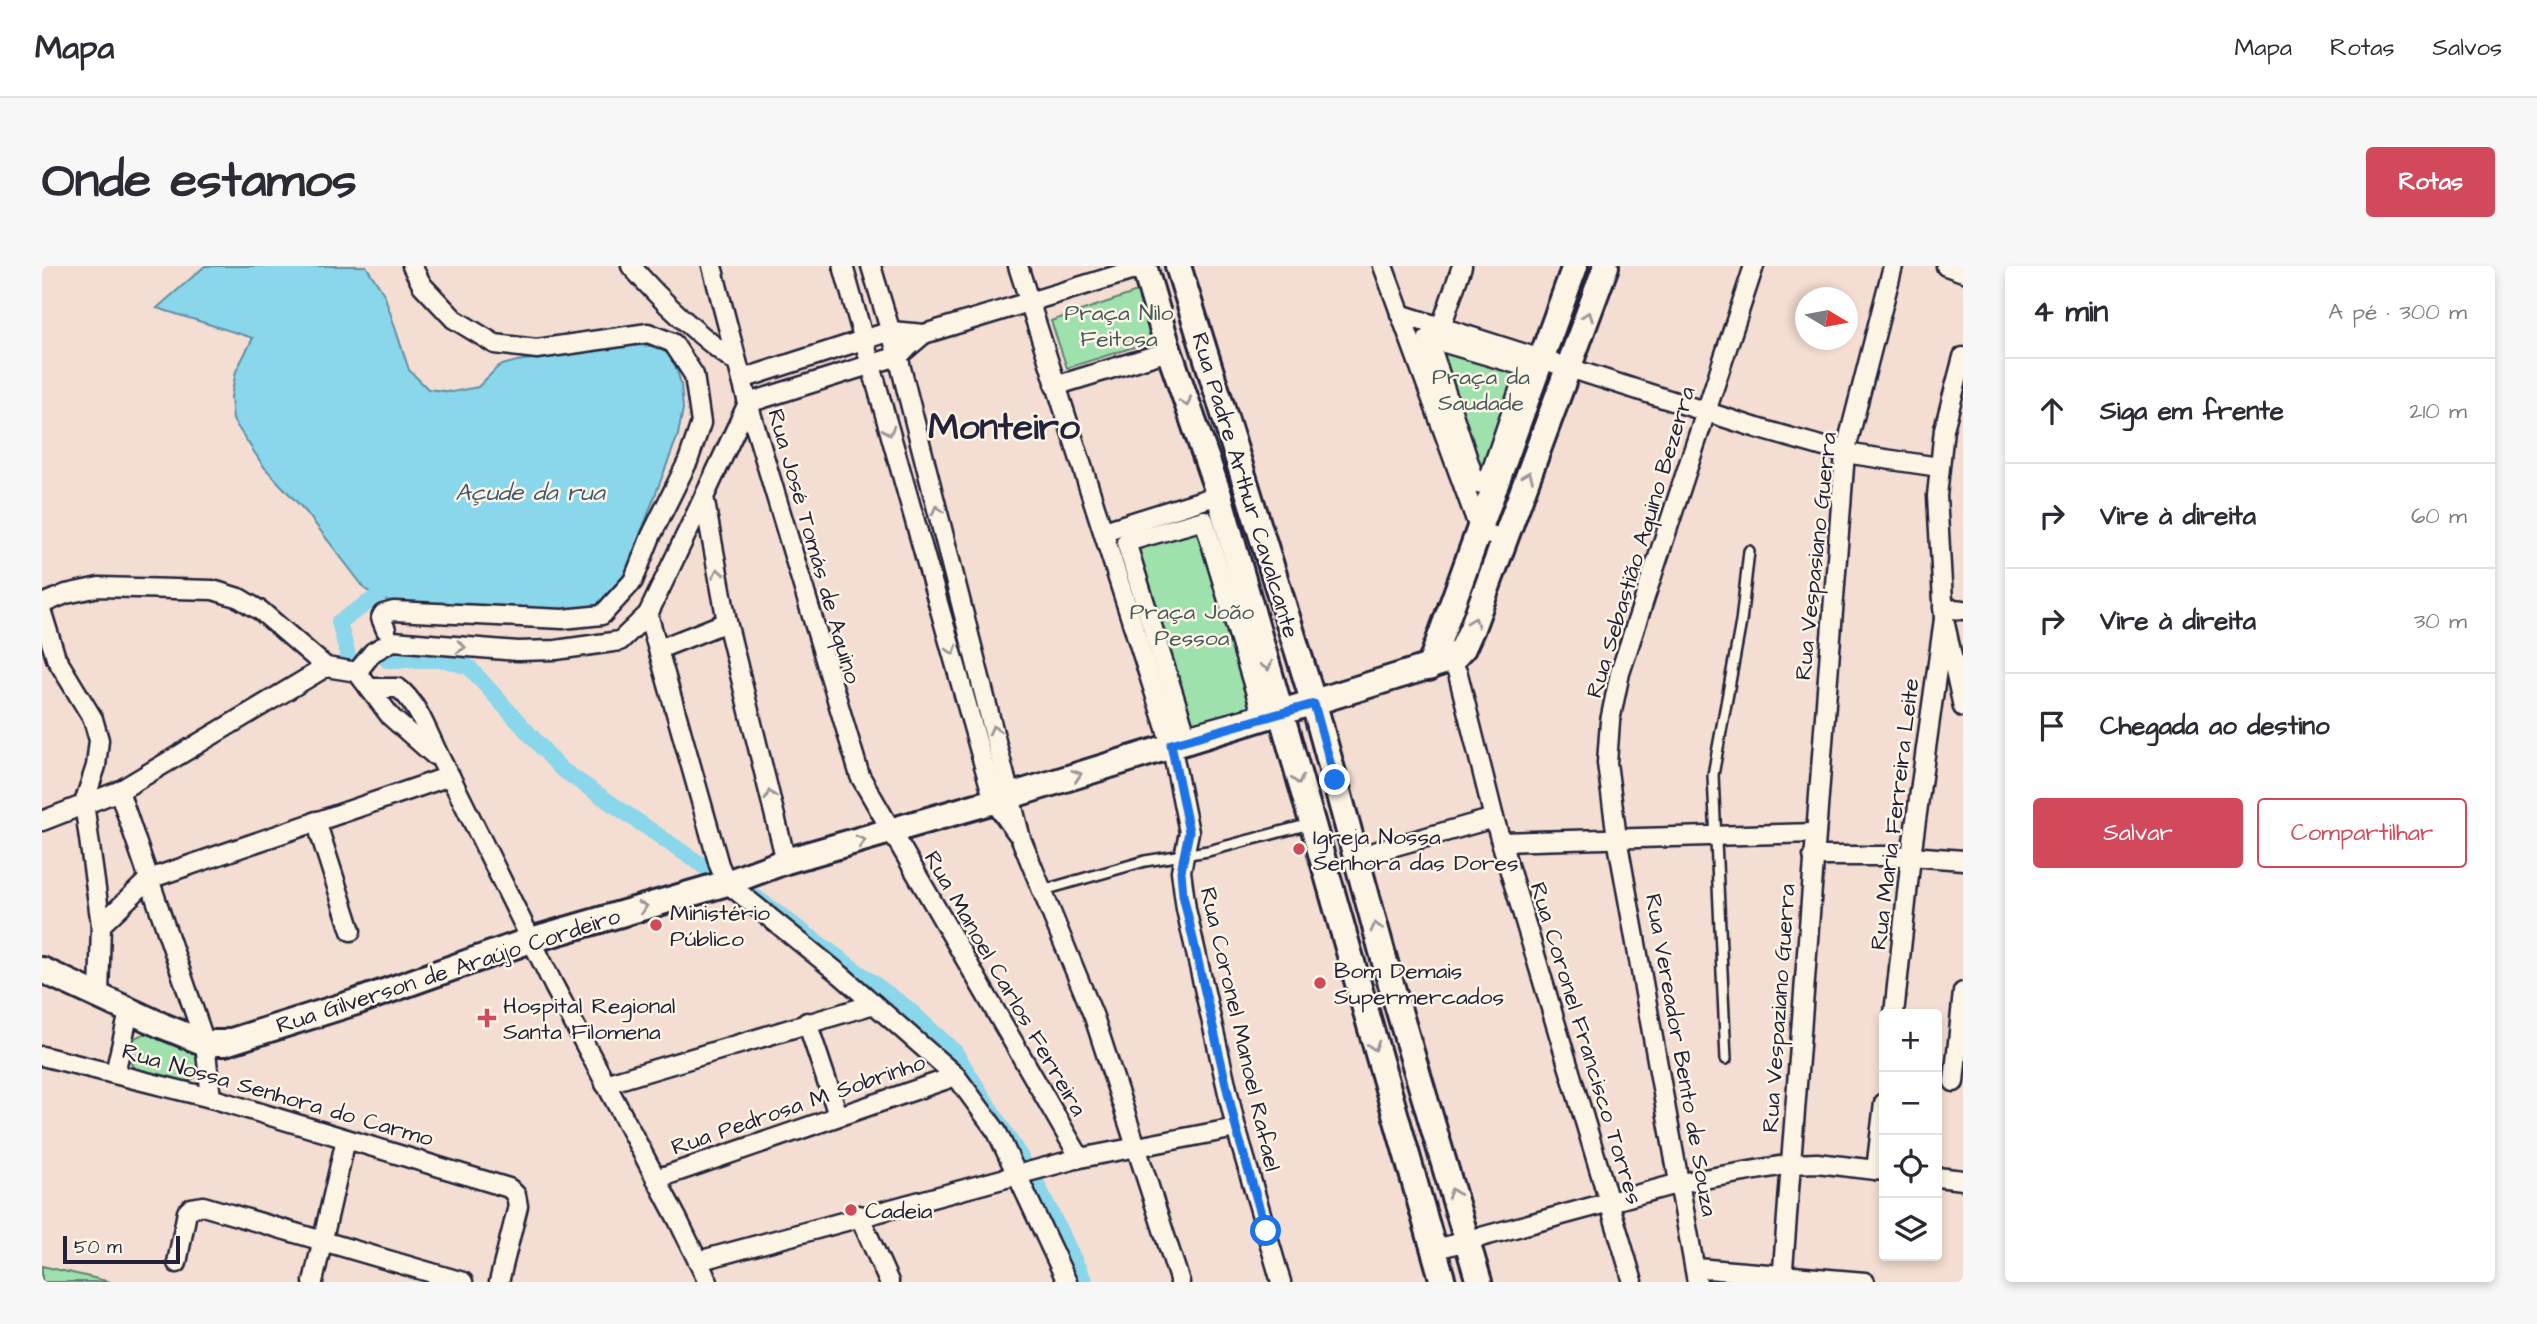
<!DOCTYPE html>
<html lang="pt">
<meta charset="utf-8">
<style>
body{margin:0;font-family:"Architects Daughter",sans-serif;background:#f7f7f7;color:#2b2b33}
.controls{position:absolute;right:21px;bottom:21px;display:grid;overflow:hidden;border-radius:7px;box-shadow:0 4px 10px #0003}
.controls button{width:63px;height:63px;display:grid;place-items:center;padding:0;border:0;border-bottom:2px solid #e1e1e2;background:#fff;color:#2b2b33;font:35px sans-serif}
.compass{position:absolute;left:1753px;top:21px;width:63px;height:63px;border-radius:50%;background:#fff;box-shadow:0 4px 10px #0003;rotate:100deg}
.scale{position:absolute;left:21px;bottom:18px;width:117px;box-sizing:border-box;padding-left:7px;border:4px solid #22223b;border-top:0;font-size:19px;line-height:24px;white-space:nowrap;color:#22223b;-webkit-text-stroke:5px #fcf5e5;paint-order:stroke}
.stop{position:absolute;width:21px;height:21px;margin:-16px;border:5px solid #1a73e8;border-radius:50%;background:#fff}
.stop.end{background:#1a73e8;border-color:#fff;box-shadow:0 2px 7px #0008}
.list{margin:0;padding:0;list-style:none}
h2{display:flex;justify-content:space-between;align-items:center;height:91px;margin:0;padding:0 28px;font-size:30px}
h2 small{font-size:23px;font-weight:400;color:#7c7c81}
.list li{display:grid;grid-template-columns:46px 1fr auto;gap:21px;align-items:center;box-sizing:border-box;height:105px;padding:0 28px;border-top:2px solid #e1e1e2}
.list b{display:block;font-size:26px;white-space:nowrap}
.list em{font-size:23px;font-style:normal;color:#7c7c81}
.actions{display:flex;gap:14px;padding:21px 28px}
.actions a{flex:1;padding:16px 0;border:2px solid #d1495b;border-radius:7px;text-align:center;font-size:24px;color:#d1495b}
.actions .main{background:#d1495b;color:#fff}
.icon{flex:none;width:38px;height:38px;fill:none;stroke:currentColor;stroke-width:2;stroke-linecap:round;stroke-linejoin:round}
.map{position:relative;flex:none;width:1921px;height:1016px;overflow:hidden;border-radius:7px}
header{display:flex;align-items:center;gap:42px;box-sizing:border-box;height:98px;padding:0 35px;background:#fff;border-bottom:2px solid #e1e1e2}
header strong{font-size:33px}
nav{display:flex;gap:38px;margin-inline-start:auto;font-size:24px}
.intro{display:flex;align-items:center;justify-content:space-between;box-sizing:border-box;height:168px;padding:0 42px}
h1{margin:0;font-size:49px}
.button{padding:18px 32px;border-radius:7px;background:#d1495b;color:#fff;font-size:24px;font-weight:700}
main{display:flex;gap:42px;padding:0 42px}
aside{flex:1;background:#fff;border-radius:7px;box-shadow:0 4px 10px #0003}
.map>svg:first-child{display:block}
.green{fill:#9ee1ac;stroke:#608274;stroke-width:2}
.water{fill:#8ad6ea;stroke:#608ea4;stroke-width:2}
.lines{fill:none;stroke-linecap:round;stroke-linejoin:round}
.canal{stroke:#8ad6ea;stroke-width:16}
.lane-casing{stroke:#22223b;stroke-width:14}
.street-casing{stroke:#22223b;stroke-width:23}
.secondary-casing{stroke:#22223b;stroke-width:30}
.lane{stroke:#fcf5e5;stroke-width:9}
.street{stroke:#fcf5e5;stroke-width:18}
.secondary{stroke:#fcf5e5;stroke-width:24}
.oneway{stroke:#9a9698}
.route{stroke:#1a73e8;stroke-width:9}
.poi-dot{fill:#d1495b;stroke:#fcf5e5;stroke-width:2.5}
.labels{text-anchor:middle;stroke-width:5;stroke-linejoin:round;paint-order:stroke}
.park-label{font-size:23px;fill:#475b5d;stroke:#fcf5e5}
.street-label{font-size:23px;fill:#22223b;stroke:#fcf5e5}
.poi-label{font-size:23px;fill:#22223b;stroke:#fcf5e5;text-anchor:start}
.water-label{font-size:24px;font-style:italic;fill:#415870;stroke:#fcf5e5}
.town-label{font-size:37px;font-weight:bold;fill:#22223b;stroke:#fcf5e5}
</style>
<header>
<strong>Mapa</strong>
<nav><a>Mapa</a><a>Rotas</a><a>Salvos</a></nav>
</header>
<div class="intro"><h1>Onde estamos</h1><a class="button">Rotas</a></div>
<main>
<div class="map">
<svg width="1921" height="1016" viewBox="0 0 1921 1016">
<rect width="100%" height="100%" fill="#f4ddd2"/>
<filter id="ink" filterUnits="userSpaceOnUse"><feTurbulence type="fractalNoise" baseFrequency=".0143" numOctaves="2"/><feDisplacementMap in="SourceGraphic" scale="14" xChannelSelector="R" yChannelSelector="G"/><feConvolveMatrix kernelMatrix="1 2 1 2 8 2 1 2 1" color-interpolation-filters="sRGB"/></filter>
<g filter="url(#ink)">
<!-- green -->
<g class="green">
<polygon points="1098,25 1111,75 1025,102 1009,55"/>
<polygon points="1386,72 1485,101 1446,215 1434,218"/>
<polygon points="1167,236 1230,445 1131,472 1071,271"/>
<path d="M107 767 157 785 158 809 142 817 92 802C80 786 88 769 107 767Z"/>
<polygon points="0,1000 69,1016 0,1016"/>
</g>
<!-- water -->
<polygon class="water" points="163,0 324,0 342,28 367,104 386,123 410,126 436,121 457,100 475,95 592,79 612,80 631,90 639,118 641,143 636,169 584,306 570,328 549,344 459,344 343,334 324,324 264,246 222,201 191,154 189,131 194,105 211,72 115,42"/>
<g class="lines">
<!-- canal -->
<g class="canal">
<polyline points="307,393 297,356 336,330"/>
<polyline points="345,394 403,394 427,401 519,503 670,606"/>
<polyline points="712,630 864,741 913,786 984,900"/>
<polyline points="992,912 1043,1016"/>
</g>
<defs>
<g id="lane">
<polyline points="1002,624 1103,595 1166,585 1268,558"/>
<polyline points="1684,793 1671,509 1699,356 1707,285"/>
</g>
<g id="street">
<path d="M589 0C621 37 656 69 695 97"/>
<polyline points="670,0 706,137 818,510 1038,892"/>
<polyline points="801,0 952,535 975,567"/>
<polyline points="829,0 856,90 979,573 1052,751 1138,1016"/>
<polyline points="976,0 1129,478 1147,566 1139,605 1144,643 1194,862 1239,1016"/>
<polyline points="1341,0 1438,265 1462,274"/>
<polyline points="1904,0 1921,6"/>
<polyline points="1358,48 1715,162 1803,187 1897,201"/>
<polyline points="1399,61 1420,0"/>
<polygon points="1386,72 1485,101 1446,215 1434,218"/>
<polyline points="1921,91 1902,163 1895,230 1902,353 1921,441"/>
<polyline points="700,113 849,65 882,68 1102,1"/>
<polyline points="1013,120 1127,85"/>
<polyline points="706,137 662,231 685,356 744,595"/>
<polyline points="706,137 856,90 882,68"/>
<polygon points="1162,254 1220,448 1144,469 1084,276"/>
<polyline points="1062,265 1177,229"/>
<polyline points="0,338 24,328 57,321 171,324 197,332 219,345 284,401 315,406 349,451 392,489"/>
<polyline points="1901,342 1921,344"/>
<polyline points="0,347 14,392 51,453 57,474 54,500 42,537 59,659 57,730"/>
<polyline points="606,348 677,599 685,617 800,710 914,810 955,866 1025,1016"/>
<polyline points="344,364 339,352 341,348 352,345 521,353 560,349 591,315 609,270 646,195 659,157 652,109 631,77 606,67 495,83 453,78 412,53 380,19 370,0"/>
<polyline points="617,383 685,356"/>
<polyline points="1405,386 1416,408 1452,552 1591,1016"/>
<polyline points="315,406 331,386 351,375 476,385 514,384 578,375 606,348 662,231"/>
<path d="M327 422H356C380 439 391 485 408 510L512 720 636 954 666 1016"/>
<polyline points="77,525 163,777 169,832"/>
<polyline points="0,555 77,525 284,401"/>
<polyline points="274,555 309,665"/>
<polyline points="1459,576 1774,567"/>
<polyline points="1771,590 1869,590 1921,594"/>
<polyline points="1314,591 1452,552"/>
<polyline points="59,659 107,613 408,510"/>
<polyline points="1852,748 1869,590 1902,353"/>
<polyline points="765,756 796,849"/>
<polyline points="0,790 169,832 467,922 474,929 476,940 457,1016"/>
<polyline points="73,807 87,746"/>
<polyline points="1912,816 1921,726"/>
<polyline points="563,818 832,738"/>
<polyline points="1834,904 1842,837"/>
<polyline points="1895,911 1921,914"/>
<polyline points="614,913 914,810"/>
<polyline points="817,949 847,1016"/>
<polyline points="1391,984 1638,917 1749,898 1775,897 1842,905"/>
<polyline points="656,995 1038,892 1194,862"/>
<polyline points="135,997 145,946 149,942 161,940 421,1016"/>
<polyline points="1654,1002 1823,1016"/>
<polyline points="271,1016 304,873"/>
<polyline points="1655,1016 1575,572 1565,497 1568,455 1578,407 1712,0"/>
<polyline points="1740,1016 1803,187 1851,0"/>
</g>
<g id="secondary">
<polyline points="1102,0 1127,85 1177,229 1401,1016"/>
<polyline points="1136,0 1272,438 1347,711 1437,1016"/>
<polyline points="1387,402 1533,0"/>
<polyline points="0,704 121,760 163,777 183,777 314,736 489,674 685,617 744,595 952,535 1411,393 1421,382 1430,362 1564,0"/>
</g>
</defs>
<!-- lane casing -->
<use href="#lane" class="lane-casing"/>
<!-- street casing -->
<use href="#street" class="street-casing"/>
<!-- secondary casing -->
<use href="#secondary" class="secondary-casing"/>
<!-- lane -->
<use href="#lane" class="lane"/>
<!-- street -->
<use href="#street" class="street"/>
<!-- secondary -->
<use href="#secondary" class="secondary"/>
</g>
<!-- one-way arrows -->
<defs><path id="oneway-chevron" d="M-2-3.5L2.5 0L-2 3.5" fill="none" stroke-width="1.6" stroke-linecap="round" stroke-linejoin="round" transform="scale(1.75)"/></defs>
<g class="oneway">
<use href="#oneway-chevron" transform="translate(1546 50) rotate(-70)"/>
<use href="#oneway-chevron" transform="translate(1144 136) rotate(71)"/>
<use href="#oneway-chevron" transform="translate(847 165) rotate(74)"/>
<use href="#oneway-chevron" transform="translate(1486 210) rotate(-69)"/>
<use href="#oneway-chevron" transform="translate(895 244) rotate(-105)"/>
<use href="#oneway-chevron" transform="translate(676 307) rotate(-100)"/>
<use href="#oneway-chevron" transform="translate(1432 356) rotate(-69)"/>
<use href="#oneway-chevron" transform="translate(419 381) rotate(4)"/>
<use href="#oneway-chevron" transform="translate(910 384) rotate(74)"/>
<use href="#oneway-chevron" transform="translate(1225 400) rotate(74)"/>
<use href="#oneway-chevron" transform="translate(952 464) rotate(-105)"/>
<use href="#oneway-chevron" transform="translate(1035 509) rotate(-18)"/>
<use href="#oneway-chevron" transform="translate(1256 514) rotate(75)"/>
<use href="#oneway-chevron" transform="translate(728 529) rotate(-104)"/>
<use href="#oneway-chevron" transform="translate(819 575) rotate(-15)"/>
<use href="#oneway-chevron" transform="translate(601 641) rotate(-16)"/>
<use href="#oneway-chevron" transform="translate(1334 661) rotate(-105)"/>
<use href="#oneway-chevron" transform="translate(1332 780) rotate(74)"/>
<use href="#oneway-chevron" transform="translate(1411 927) rotate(-107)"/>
</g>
</g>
<g class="lines" filter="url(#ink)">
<!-- route -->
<polyline class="route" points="1224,965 1194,862 1141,629 1139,605 1147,566 1129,478 1272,438 1293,514"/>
</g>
<!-- markers -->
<g class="poi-dot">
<circle cx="1257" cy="583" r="7"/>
<circle cx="614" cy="659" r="7"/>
<circle cx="1278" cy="717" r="7"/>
<path d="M441.5 741.5h7v7h7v7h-7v7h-7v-7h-7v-7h7z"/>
<circle cx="809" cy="944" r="7"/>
</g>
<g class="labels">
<!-- park labels -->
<g class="park-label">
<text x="1077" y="54">Praça Nilo<tspan x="1077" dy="26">Feitosa</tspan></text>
<text x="1439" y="118">Praça da<tspan x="1439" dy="26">Saudade</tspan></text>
<text x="1150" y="353">Praça João<tspan x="1150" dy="26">Pessoa</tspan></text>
</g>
<!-- street labels -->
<g class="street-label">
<text transform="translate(1204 219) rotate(73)" y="8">Rua Padre Arthur Cavalcante</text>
<text transform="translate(1598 276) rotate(-73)" y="8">Rua Sebastião Aquino Bezerra</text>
<text transform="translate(773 280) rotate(74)" y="8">Rua José Tomás de Aquino</text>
<text transform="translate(1773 290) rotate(-84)" y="8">Rua Vespasiano Guerra</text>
<text transform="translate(1852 548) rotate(-83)" y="8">Rua Maria Ferreira Leite</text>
<text transform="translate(406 704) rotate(-18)" y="8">Rua Gilverson de Araújo Cordeiro</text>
<text transform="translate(964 717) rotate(60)" y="8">Rua Manoel Carlos Ferreira</text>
<text transform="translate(1736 742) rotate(-86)" y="8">Rua Vespaziano Guerra</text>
<text transform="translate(1199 763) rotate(77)" y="8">Rua Coronel Manoel Rafael</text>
<text transform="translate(1545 777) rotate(73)" y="8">Rua Coronel Francisco Torres</text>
<text transform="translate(1640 789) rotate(80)" y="8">Rua Vereador Bento de Souza</text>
<text transform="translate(236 828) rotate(16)" y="8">Rua Nossa Senhora do Carmo</text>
<text transform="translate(756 838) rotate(-19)" y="8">Rua Pedrosa M Sobrinho</text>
</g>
<!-- poi labels -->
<g class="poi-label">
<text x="1271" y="578">Igreja Nossa<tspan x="1271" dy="26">Senhora das Dores</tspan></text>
<text x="628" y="654">Ministério<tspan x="628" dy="26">Público</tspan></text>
<text x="1292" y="712">Bom Demais<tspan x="1292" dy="26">Supermercados</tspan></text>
<text x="461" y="747">Hospital Regional<tspan x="461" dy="26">Santa Filomena</tspan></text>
<text x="823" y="952">Cadeia</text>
</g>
<!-- water labels -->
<g class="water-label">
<text x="488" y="234">Açude da rua</text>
</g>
<!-- town labels -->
<g class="town-label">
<text x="962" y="173">Monteiro</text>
</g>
</g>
</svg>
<div class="controls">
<button>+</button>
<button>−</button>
<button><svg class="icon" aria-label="locate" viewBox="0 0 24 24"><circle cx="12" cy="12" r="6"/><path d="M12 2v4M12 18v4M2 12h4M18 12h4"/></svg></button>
<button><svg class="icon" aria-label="layers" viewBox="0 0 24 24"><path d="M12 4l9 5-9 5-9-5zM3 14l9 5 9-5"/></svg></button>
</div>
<svg class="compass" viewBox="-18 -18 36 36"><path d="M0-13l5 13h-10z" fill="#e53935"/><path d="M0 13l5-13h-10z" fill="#7c7c81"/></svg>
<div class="scale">50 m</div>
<div class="stop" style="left:1224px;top:965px"></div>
<div class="stop end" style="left:1293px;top:514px"></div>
</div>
<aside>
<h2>4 min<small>A pé · 300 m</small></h2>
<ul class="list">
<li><svg class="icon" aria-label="ahead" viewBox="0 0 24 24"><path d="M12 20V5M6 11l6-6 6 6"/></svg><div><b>Siga em frente</b></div><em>210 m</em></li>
<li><svg class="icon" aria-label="right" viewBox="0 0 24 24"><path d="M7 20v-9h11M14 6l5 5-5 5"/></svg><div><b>Vire à direita</b></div><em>60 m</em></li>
<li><svg class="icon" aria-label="right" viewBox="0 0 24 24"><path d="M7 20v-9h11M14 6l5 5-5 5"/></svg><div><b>Vire à direita</b></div><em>30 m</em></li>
<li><svg class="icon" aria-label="arrive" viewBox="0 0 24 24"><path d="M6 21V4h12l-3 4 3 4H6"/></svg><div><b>Chegada ao destino</b></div></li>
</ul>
<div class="actions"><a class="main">Salvar</a><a>Compartilhar</a></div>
</aside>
</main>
